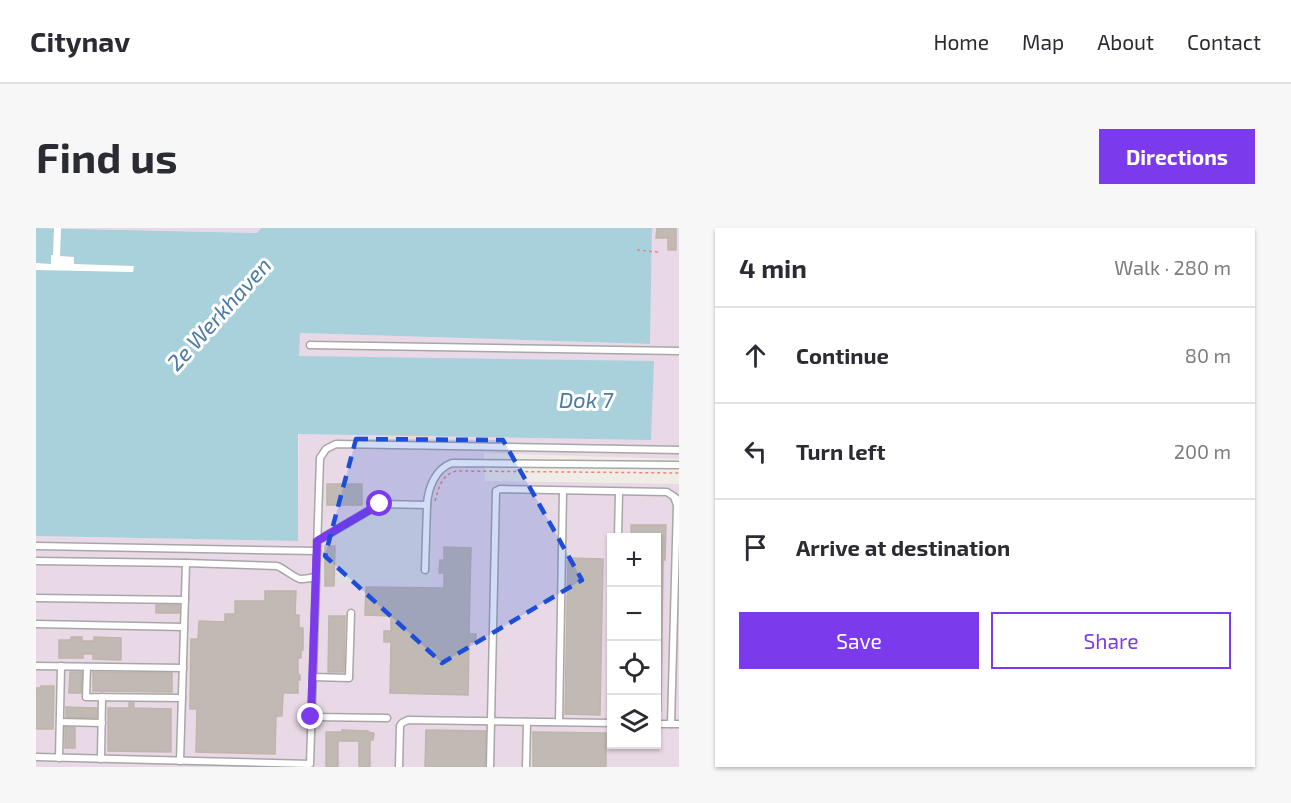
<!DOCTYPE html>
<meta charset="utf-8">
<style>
body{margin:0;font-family:"Exo 2",sans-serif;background:#f7f7f7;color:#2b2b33}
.controls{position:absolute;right:18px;bottom:18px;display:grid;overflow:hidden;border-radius:0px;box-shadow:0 2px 4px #0004}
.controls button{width:54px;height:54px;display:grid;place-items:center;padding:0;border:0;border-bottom:2px solid #e1e1e2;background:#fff;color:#2b2b33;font:30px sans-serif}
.stop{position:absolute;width:18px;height:18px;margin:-14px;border:4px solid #7c3aed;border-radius:50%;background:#fff}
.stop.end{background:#7c3aed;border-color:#fff;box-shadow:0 2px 6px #0008}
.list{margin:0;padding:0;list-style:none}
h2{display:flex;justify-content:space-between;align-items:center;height:78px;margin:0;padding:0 24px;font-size:26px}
h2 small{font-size:20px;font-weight:400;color:#7c7c81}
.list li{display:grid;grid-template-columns:39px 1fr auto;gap:18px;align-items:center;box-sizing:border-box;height:96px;padding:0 24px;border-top:2px solid #e1e1e2}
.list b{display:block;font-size:22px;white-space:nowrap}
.list em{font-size:20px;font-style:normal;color:#7c7c81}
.actions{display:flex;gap:12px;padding:18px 24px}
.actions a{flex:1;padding:14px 0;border:2px solid #7c3aed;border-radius:0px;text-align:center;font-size:21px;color:#7c3aed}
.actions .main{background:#7c3aed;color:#fff}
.icon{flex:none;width:33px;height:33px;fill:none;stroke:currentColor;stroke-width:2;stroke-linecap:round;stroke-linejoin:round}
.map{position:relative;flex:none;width:643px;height:539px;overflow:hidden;border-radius:0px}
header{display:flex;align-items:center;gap:36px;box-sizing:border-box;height:84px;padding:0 30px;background:#fff;border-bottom:2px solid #e1e1e2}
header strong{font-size:28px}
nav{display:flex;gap:33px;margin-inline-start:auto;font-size:21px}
.intro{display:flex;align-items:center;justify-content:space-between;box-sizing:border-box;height:144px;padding:0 36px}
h1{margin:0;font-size:42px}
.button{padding:15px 27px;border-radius:0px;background:#7c3aed;color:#fff;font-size:21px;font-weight:700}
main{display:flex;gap:36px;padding:0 36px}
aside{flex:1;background:#fff;border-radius:0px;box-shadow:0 2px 4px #0004}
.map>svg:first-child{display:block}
.industrial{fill:#e9d9e6;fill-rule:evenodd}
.parking{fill:#e0e0e0}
.water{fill:#a8d1dc}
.pier{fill:#fff}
.building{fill:#c1b9b3;stroke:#c1b4a9;stroke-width:1.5}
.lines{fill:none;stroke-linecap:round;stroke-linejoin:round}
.minor-casing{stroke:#a7a7a7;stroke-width:9}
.path{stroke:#f67e72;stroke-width:1.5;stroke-dasharray:3 3;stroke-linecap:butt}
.minor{stroke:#fff;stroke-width:6}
.route{stroke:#7c3aed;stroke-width:8}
.marked{fill:#1d4ed8;fill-opacity:0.2;stroke:#1d4ed8;stroke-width:4.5;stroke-dasharray:12 8;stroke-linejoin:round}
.labels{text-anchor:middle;stroke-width:6;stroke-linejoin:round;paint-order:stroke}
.water-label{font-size:22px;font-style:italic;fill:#4b7aa5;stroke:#fff}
</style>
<header>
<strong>Citynav</strong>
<nav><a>Home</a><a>Map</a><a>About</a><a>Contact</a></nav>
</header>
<div class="intro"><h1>Find us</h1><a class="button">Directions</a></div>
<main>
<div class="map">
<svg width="643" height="539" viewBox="0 0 643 539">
<rect width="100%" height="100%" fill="#f0ede7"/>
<!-- industrial -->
<g class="industrial">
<polygon points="14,0 225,0 221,5"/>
<path d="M616 0H643V231L448 225 449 253 643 256V539H0V308L262 313 263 105 614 116ZM576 310H620V516H576Z"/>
</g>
<!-- parking -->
<polygon class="parking" points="346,280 398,280 396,358 301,355 301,306"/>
<!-- water -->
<polygon class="water" points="0,0 221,5 225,0 616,0 614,116 264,105 263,128 618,133 615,212 262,206 262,313 0,308"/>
<!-- pier -->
<polygon class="pier" points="18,0 25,0 24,28 38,29 38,36 98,38 97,44 0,42 0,35 15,36 15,27 17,27"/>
<!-- building -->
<g class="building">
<polygon points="621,0 640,0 640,22 632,22 632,10 620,10"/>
<rect x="291" y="256" width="35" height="21"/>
<polygon points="595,297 630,297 629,332 627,332 625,483 621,483 621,309 595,309"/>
<polygon points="289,318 299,318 298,358 289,358"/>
<polygon points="408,319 435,320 433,406 440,406 440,414 433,414 432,467 354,465 355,414 348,414 348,403 355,403 355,388 329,387 330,359 408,360 408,345 403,345 404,332 408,332"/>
<polygon points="532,330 567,331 564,487 529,486"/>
<polygon points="229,363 260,363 259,387 263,387 263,400 267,400 267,422 265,422 265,430 262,430 262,447 264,447 264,452 262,452 262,465 247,465 246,488 240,488 239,526 160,524 161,481 154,481 155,411 162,411 163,393 189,394 189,386 199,386 199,373 229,373"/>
<rect x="120" y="377" width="23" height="8"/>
<polygon points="293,388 309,388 308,444 292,444"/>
<polygon points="35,409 46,409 46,413 58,413 58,409 85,410 85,432 57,431 57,426 47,426 47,430 23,430 23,412 35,412"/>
<polygon points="34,444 46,444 45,465 33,465"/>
<polygon points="57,444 136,445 136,464 57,463"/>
<polygon points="5,458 18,458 17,501 0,501 0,460 5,460"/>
<polygon points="93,475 98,475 98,480 135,481 135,524 72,523 72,480 93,480"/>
<polygon points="30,479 61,480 60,490 30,489"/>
<polygon points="29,499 39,500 39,520 29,520"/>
<polygon points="306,502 332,503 332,504 338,505 337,512 334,512 334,539 323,539 323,513 302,513 302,539 290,539 290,504 306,504"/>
<polygon points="390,502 450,503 449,539 389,539"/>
<polygon points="497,504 570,505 570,539 497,539"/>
</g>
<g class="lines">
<defs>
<g id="minor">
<polyline points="274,117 643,123"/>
<polyline points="582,310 583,264"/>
<path d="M281 313 344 276 391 277C392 260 399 241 416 235L643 237"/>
<polyline points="0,318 281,323"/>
<path d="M0 333 150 335 241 338C249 341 257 349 264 351 269 351 275 350 280 349"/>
<polyline points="389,342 391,277"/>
<polyline points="0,370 149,372"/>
<polyline points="0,396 148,399"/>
<polyline points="0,438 147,440"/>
<polyline points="51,439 50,469 146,470"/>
<polyline points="277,449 313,450 315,385"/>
<polyline points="275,489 351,490"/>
<polyline points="24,494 66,495"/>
<polyline points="523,494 527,263"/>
<polyline points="620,496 643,496"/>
<polyline points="635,496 641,277 638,269"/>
<polyline points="0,529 274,536 284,230 290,221 300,216 643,222"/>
<polyline points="23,530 25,438"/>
<polyline points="65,531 66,469"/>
<polyline points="144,533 150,335"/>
<polyline points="363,539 364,498 366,495 372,492 576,495"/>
<polyline points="454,539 460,263 464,261 631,264 643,272"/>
<polyline points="490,539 491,494"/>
</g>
</defs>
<!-- minor casing -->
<use href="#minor" class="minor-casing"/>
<!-- path -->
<g class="path">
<polyline points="601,22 622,24"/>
<path d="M399 273C403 260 404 248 420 243L643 245"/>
</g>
<!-- minor -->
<use href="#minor" class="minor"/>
</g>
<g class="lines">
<!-- route -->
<polyline class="route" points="275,489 281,313 344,276"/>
</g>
<!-- marked area -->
<path class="marked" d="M320 211 467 212 546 352 406 435 289 328Z"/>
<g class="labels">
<!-- water labels -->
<g class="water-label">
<text transform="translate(183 86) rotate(-48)" y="8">2e Werkhaven</text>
<text x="550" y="180">Dok 7</text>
</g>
</g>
</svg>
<div class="controls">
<button>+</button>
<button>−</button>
<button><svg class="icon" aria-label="locate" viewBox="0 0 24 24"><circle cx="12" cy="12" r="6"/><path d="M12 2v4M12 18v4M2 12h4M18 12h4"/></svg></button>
<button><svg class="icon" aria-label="layers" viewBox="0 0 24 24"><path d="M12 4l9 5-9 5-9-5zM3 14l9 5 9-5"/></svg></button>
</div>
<div class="stop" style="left:344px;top:276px"></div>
<div class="stop end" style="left:275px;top:489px"></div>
</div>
<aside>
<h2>4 min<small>Walk · 280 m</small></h2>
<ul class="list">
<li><svg class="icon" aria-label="ahead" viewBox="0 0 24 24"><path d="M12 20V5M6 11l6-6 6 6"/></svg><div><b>Continue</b></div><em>80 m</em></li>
<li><svg class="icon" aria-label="left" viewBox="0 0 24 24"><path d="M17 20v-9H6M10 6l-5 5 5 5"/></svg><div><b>Turn left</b></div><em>200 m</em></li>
<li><svg class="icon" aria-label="arrive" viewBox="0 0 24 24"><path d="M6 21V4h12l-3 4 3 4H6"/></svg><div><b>Arrive at destination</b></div></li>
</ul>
<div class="actions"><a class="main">Save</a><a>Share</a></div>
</aside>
</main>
